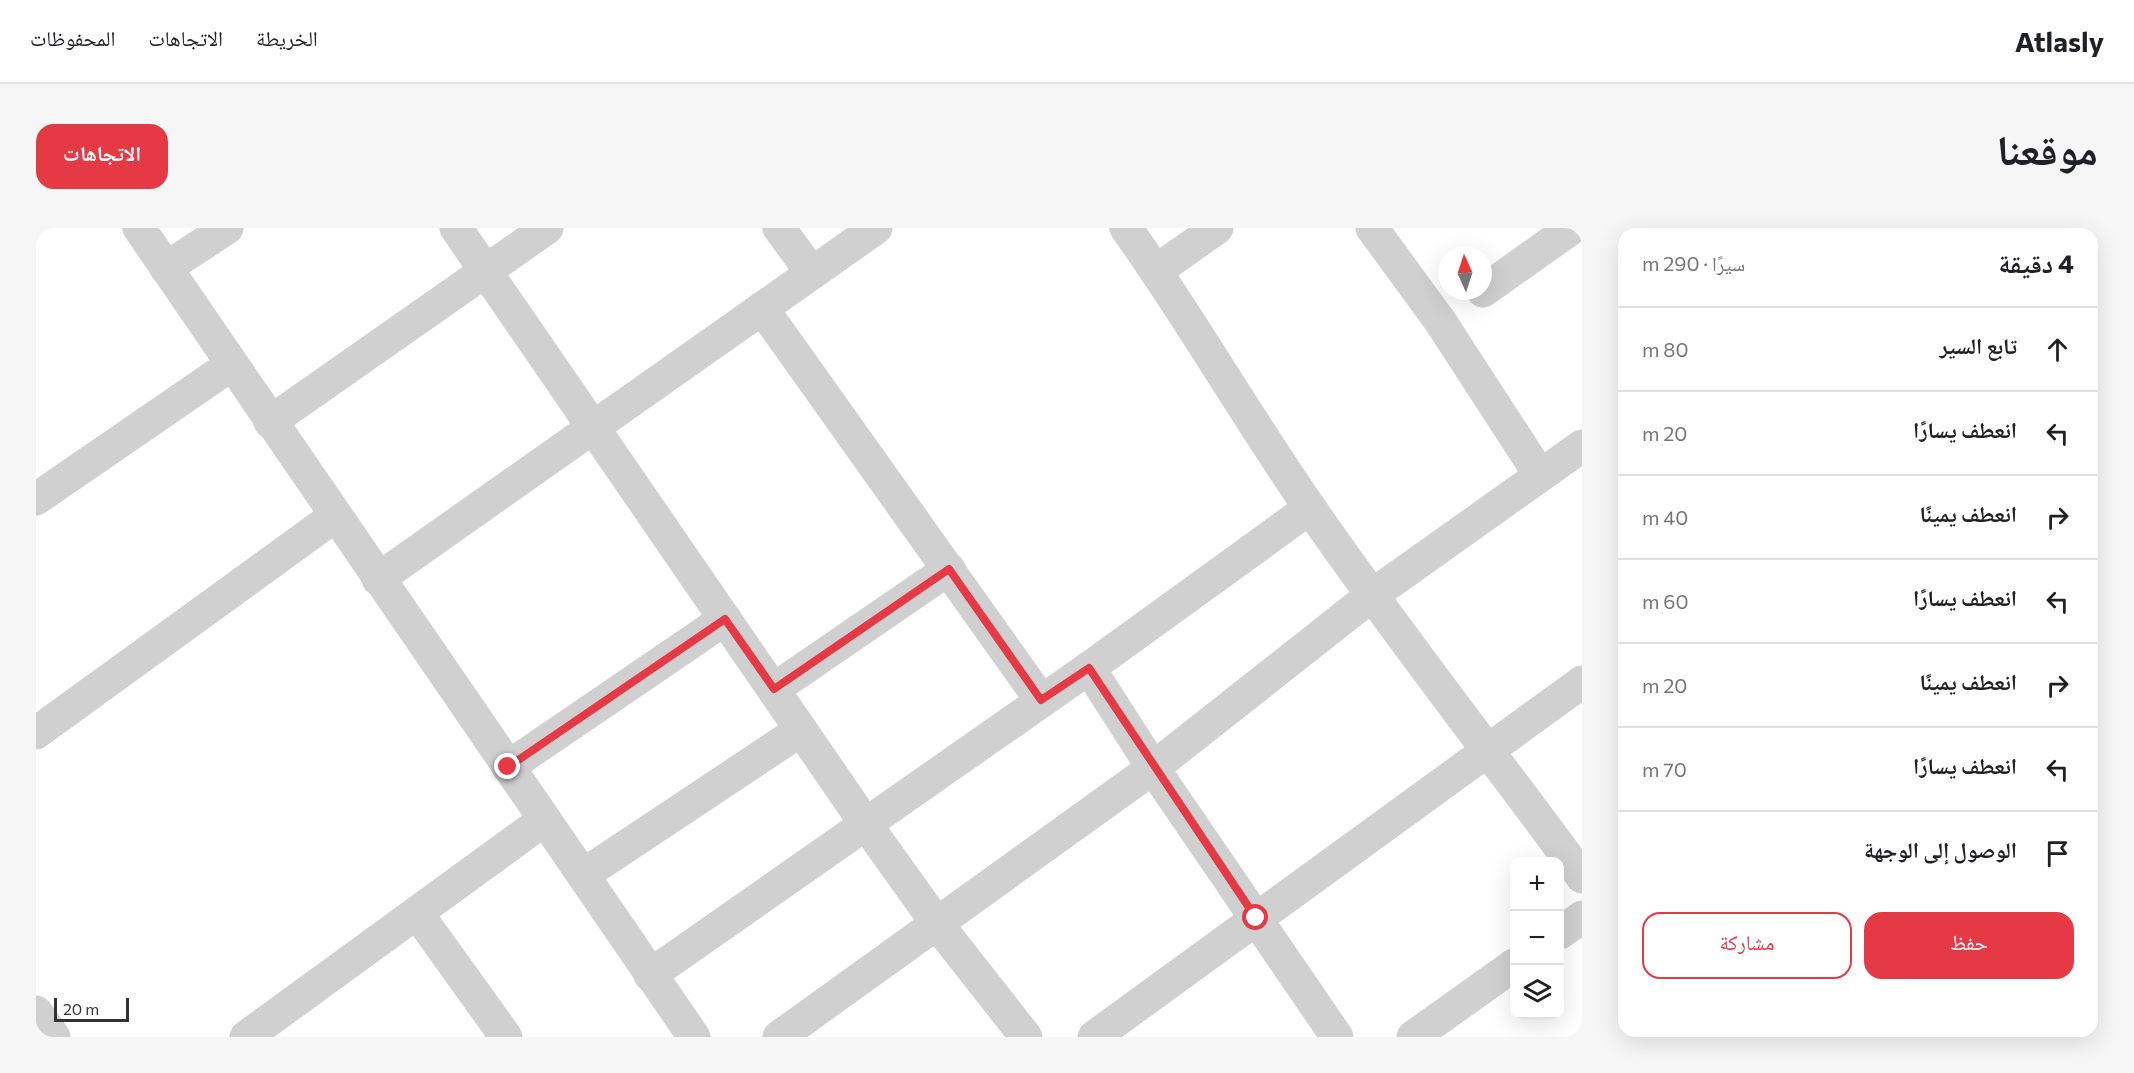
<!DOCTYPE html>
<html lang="ar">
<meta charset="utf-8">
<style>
body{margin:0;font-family:Commissioner,"Noto Naskh Arabic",sans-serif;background:#f6f6f6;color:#202124;direction:rtl}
.controls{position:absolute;right:18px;bottom:18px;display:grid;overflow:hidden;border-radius:12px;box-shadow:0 6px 24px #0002}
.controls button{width:54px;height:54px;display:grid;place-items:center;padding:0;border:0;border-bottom:2px solid #e0e0e0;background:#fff;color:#202124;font:30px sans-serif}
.compass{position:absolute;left:1402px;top:18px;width:54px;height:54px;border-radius:50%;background:#fff;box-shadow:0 6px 24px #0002;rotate:357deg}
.scale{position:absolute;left:18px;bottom:15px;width:75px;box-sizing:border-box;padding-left:6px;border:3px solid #333;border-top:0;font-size:16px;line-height:21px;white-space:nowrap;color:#333;-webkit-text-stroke:4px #fff;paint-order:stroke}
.stop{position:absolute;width:18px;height:18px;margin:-14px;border:4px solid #e63946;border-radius:50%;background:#fff}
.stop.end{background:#e63946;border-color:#fff;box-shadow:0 2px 6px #0008}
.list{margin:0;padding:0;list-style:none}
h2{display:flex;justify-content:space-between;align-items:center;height:78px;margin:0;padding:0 24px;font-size:26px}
h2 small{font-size:20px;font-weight:400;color:#757577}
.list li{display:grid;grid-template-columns:39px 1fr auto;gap:18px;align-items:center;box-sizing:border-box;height:84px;padding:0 24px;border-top:2px solid #e0e0e0}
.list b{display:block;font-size:22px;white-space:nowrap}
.list em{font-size:20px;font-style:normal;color:#757577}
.actions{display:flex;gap:12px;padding:18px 24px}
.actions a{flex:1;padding:14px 0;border:2px solid #e63946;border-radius:18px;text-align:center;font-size:21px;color:#e63946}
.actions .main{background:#e63946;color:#fff}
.icon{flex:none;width:33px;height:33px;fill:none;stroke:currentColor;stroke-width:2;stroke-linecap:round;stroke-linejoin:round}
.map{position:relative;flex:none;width:1546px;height:809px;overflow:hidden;direction:ltr;border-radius:18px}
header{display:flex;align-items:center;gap:36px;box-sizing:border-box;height:84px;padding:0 30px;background:#fff;border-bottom:2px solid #e0e0e0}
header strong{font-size:28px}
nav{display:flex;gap:33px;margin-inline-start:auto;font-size:21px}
.intro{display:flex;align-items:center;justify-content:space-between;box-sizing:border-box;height:144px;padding:0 36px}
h1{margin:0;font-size:42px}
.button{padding:15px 27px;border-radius:18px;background:#e63946;color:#fff;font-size:21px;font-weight:700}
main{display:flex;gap:36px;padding:0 36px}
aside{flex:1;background:#fff;border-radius:18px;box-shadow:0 6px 24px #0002}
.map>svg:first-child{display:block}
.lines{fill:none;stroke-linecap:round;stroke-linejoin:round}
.minor{stroke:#d0d0d0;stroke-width:33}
.route{stroke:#e63946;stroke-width:8}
</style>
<header>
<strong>Atlasly</strong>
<nav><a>الخريطة</a><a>الاتجاهات</a><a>المحفوظات</a></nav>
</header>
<div class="intro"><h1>موقعنا</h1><a class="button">الاتجاهات</a></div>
<main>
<aside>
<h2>4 دقيقة<small>سيرًا · 290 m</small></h2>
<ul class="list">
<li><svg class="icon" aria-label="ahead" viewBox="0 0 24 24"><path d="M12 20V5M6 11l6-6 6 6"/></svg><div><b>تابع السير</b></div><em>80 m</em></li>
<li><svg class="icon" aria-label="left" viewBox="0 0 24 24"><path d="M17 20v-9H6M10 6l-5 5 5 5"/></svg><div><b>انعطف يسارًا</b></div><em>20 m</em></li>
<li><svg class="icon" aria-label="right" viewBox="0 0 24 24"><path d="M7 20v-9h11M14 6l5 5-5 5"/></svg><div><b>انعطف يمينًا</b></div><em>40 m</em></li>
<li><svg class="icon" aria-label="left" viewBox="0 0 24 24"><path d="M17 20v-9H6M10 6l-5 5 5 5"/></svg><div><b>انعطف يسارًا</b></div><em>60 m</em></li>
<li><svg class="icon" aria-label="right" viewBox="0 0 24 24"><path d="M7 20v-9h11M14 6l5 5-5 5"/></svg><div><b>انعطف يمينًا</b></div><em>20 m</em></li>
<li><svg class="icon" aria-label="left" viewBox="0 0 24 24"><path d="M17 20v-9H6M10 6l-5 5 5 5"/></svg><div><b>انعطف يسارًا</b></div><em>70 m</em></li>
<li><svg class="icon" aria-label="arrive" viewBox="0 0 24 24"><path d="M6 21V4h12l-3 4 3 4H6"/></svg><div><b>الوصول إلى الوجهة</b></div></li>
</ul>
<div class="actions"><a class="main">حفظ</a><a>مشاركة</a></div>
</aside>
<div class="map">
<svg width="1546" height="809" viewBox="0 0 1546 809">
<rect width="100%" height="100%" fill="#fff"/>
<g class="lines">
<!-- minor -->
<g class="minor">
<polyline points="103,0 658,809"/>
<polyline points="420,0 829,595 902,697 990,809"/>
<polyline points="743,0 776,45"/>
<path d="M1090 0C1155 91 1210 188 1274 280 1361 406 1456 526 1546 649"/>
<polyline points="1336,0 1404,93 1504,247"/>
<polyline points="130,40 191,0"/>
<polyline points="1120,43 1181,0"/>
<polyline points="1447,63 1536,0"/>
<polyline points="726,80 1005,472"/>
<polyline points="234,194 511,0"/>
<polyline points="0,271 195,137"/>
<polyline points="342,351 840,0"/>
<polyline points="1053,440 1117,540 1301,809"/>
<polyline points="738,461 913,341"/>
<polyline points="0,505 299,288"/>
<polyline points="472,539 689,391"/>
<polyline points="547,647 765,502"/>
<polyline points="381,685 470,809"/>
<polyline points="1524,705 1546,689"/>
<polyline points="614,747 1053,440 1274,280"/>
<polyline points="0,784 18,809"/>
<polyline points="210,809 508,592"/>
<polyline points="743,809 1117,540 1335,368 1546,218"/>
<polyline points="1058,809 1546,454"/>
<polyline points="1377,809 1478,737"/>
</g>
</g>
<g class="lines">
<!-- route -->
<polyline class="route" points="472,539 689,391 738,461 913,341 1005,472 1053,440 1220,690"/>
</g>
</svg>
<div class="controls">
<button>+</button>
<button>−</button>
<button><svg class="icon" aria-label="layers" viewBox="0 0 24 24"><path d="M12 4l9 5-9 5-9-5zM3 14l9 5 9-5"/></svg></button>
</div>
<svg class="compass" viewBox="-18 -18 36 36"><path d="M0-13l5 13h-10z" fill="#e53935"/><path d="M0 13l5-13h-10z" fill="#757577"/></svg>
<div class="scale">20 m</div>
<div class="stop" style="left:1220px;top:690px"></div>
<div class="stop end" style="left:472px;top:539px"></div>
</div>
</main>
